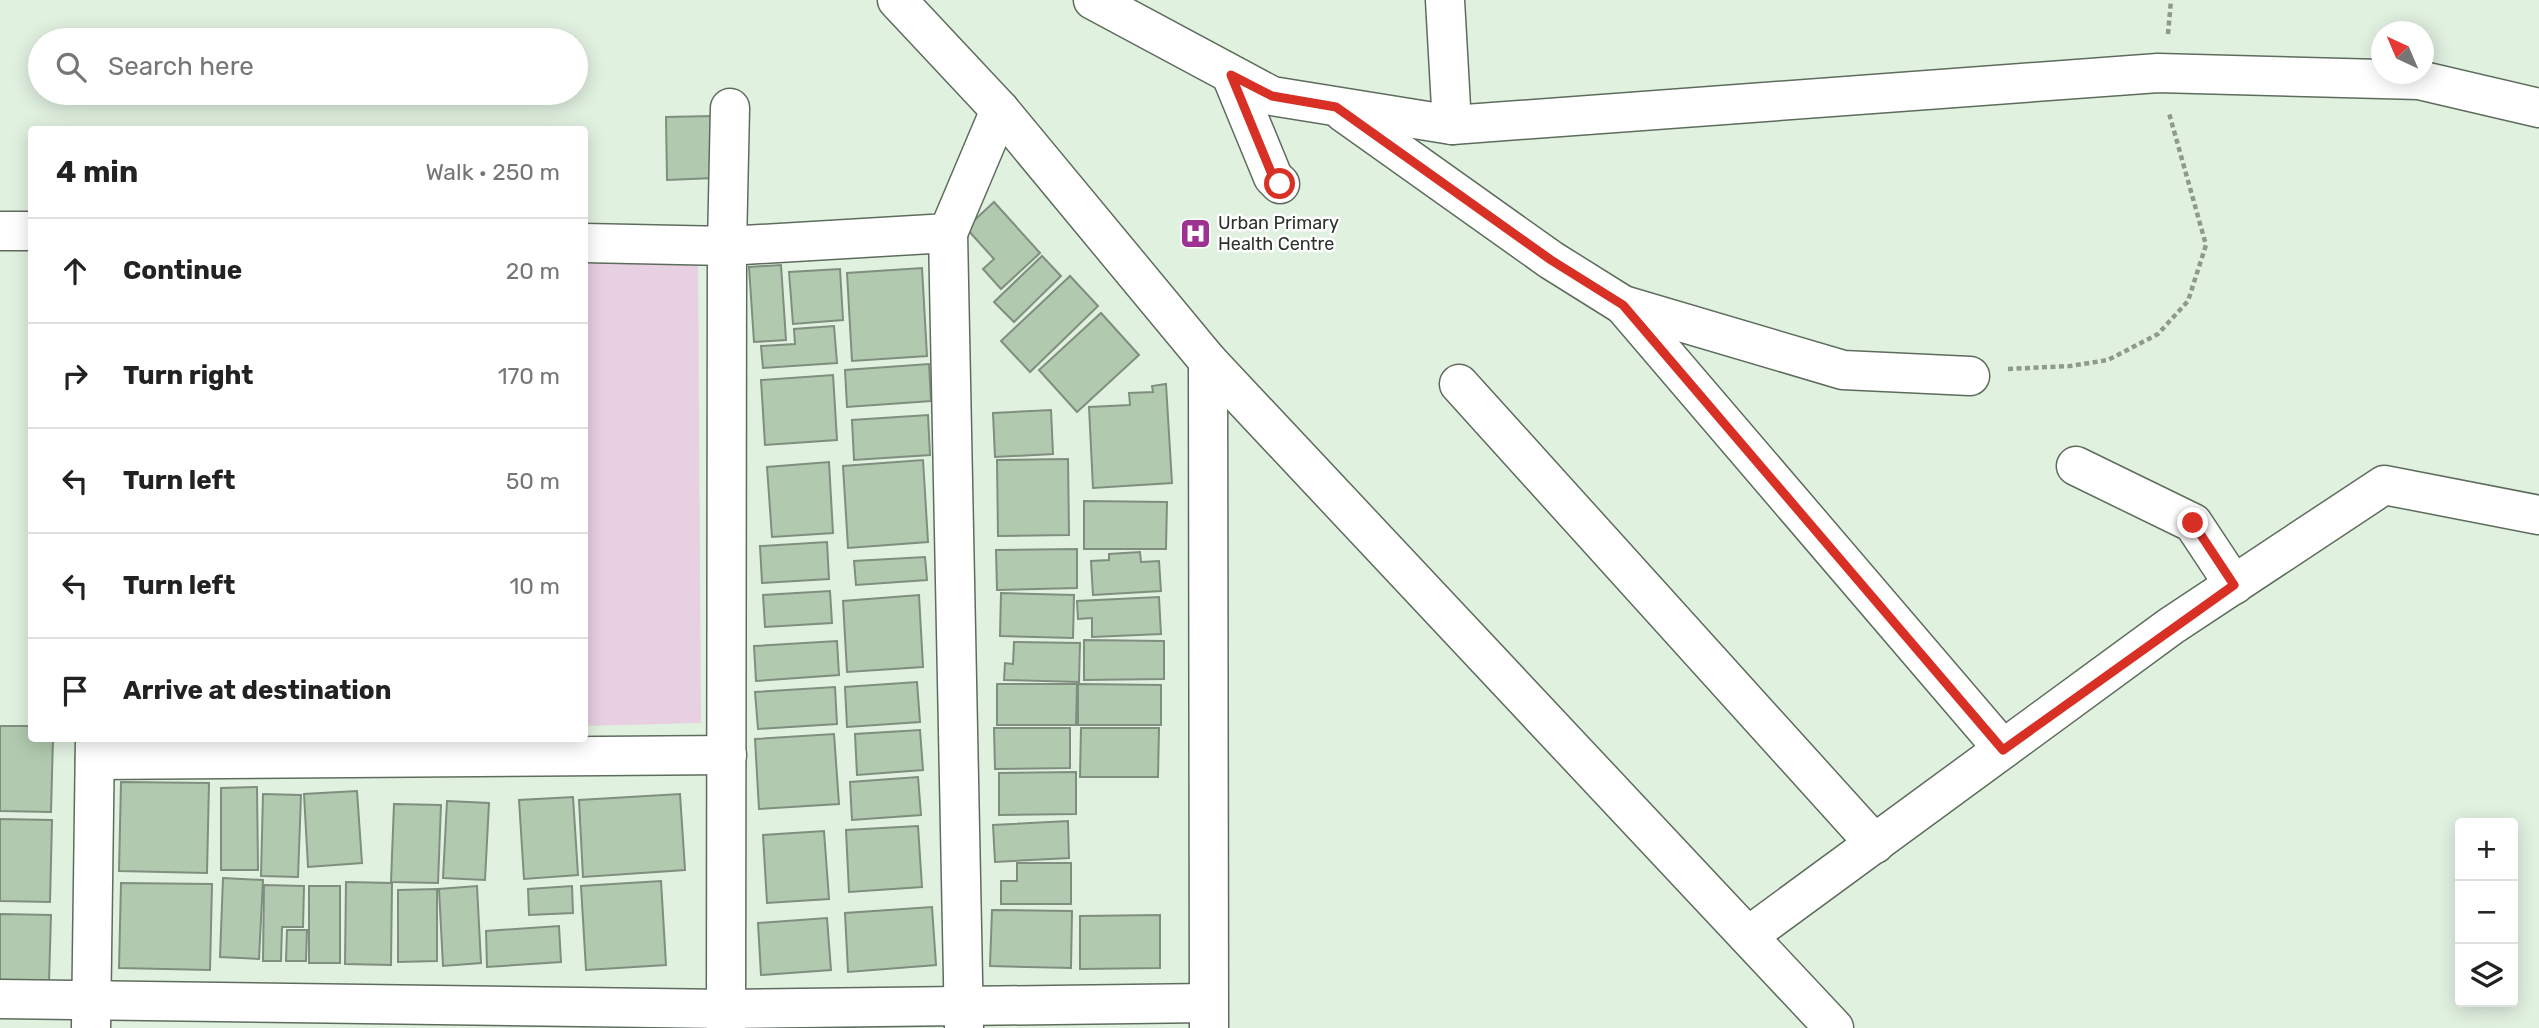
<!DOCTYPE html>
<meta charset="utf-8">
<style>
body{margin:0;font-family:Rubik,sans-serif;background:#f6f6f6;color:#222}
.controls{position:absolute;right:21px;bottom:21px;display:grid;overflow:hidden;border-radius:7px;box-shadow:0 4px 18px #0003}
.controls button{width:63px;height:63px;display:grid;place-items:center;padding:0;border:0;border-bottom:2px solid #e0e0e0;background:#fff;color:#222;font:35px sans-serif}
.compass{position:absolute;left:2371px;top:21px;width:63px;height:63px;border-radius:50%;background:#fff;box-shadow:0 4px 18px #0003;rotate:316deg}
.stop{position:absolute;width:21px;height:21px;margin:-16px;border:5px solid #d93025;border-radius:50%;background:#fff}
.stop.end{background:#d93025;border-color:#fff;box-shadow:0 2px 7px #0008}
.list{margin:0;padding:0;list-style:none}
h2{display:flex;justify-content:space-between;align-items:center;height:91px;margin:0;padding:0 28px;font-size:30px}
h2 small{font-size:23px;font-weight:400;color:#767676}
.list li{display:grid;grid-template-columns:46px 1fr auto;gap:21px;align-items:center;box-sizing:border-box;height:105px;padding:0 28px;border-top:2px solid #e0e0e0}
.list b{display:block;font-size:26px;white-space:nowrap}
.list em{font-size:23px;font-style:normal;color:#767676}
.icon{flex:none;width:38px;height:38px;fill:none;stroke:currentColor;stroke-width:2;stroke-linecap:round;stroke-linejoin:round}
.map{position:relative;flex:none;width:2539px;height:1028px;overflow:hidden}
.search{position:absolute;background:#fff;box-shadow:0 4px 18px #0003;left:28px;top:28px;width:560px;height:77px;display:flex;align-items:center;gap:18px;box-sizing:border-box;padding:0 24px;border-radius:38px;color:#767676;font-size:26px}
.panel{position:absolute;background:#fff;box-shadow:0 4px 18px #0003;left:28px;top:126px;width:560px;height:616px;border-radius:7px}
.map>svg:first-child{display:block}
.green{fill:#e7d0e2}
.building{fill:#b1caaf;stroke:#7f8e7f;stroke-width:2}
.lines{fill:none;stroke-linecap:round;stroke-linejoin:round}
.minor-casing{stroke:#5e6c5d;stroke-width:41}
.path{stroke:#8e9a8e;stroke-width:4.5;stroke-dasharray:5 3.5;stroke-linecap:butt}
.minor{stroke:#fff;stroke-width:38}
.route{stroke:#d93025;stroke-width:9}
.labels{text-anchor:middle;stroke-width:5;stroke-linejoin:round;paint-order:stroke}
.poi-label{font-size:18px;fill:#2b322b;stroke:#fff;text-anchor:start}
</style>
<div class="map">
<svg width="2539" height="1028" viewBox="0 0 2539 1028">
<rect width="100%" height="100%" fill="#e1f1e0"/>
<!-- green -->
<polygon class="green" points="584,260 698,262 701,723 585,726"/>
<!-- building -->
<g class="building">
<polygon points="712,116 714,178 667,180 666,117"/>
<polygon points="994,202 1040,253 1001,289 983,269 994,259 966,228"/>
<polygon points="1042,256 1061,276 1014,322 994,302"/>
<polygon points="781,265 786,340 754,342 749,267"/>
<polygon points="922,268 927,356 852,361 847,273"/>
<polygon points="840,269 843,320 793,324 789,272"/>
<polygon points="1070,276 1098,306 1030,372 1001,341"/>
<polygon points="1101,313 1139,355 1077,412 1039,370"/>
<polygon points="834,326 837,363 763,368 761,346 795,344 794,329"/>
<polygon points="929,364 931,401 847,407 845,370"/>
<polygon points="833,375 837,440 765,445 761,380"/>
<polygon points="1166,384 1172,483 1093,488 1089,407 1130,405 1129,393 1153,392 1152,386"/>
<polygon points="1051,410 1053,454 995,457 993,413"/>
<polygon points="928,415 930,455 854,460 852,420"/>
<polygon points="1068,459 1069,535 998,536 997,460"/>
<polygon points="923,460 928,542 848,548 843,466"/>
<polygon points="829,462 833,533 772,537 767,467"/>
<polygon points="1084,501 1167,502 1166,549 1084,549"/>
<polygon points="827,542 829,579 762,583 760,546"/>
<polygon points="1077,549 1077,588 997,590 996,550"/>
<polygon points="1140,552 1141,562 1159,561 1161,591 1093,595 1091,561 1109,560 1109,554"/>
<polygon points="925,557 927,580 856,585 854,561"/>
<polygon points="830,591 832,623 765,627 763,595"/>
<polygon points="1001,593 1074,595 1073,638 1000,636"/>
<polygon points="919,595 923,667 847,672 843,601"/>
<polygon points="1159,597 1161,634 1092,637 1092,618 1078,619 1077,601"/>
<polygon points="1084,640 1164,641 1164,679 1084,680"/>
<polygon points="837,641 839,675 756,681 754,646"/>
<polygon points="1014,642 1080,643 1079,682 1004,680 1005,663 1013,664"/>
<polygon points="917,682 920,722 847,727 845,687"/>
<polygon points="997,684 1077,684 1076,725 997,725"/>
<polygon points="1078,684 1161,685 1161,725 1078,725"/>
<polygon points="835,687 837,724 758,729 755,692"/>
<polygon points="0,726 32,726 32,738 53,738 51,812 0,811"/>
<polygon points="994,728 1070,728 1070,768 995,769"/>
<polygon points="1081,728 1159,728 1158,777 1080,777"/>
<polygon points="920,730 923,770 857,775 855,734"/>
<polygon points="834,734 839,804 759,809 755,739"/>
<polygon points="1076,772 1076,814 999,815 999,773"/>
<polygon points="918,777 921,815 852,820 850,782"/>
<polygon points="121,782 209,783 207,873 119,871"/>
<polygon points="257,787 258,870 221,870 221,788"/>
<polygon points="357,791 362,863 308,867 304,794"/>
<polygon points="263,794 301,795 298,877 261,876"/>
<polygon points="680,794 685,870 583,877 579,800"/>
<polygon points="573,797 578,875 524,879 519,800"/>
<polygon points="447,801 489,803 485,880 443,878"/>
<polygon points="394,804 441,805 438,883 391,882"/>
<polygon points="0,819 52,820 50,902 0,901"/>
<polygon points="1068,821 1069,858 995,862 993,825"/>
<polygon points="918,826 922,887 849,892 846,830"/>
<polygon points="824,831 829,899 767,903 763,835"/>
<polygon points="1017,863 1071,863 1071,904 1001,904 1001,881 1017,881"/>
<polygon points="223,878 263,880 259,959 220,957"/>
<polygon points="661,881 666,965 586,970 581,886"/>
<polygon points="346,882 392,883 391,965 345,964"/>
<polygon points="121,883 212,884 210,970 119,968"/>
<polygon points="264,885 304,886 303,927 282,927 281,961 263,961"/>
<rect x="309" y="886" width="31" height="77"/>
<polygon points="477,886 481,963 443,966 439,889"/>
<polygon points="572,886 573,913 529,915 528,889"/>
<polygon points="437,889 437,961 398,962 398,890"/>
<polygon points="932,907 936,965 848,972 845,913"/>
<polygon points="992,910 1072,911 1071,968 990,966"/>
<polygon points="0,914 51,915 49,982 0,981"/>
<polygon points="1160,915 1160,968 1080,969 1080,916"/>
<polygon points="827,918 831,970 761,975 758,923"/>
<polygon points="559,926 561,962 487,967 486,931"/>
<polygon points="287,930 307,930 306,961 286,961"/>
</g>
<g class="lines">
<defs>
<g id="minor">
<polyline points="897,0 1000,110 1208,361 1834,1028"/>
<polyline points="1093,0 1272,96 1452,125 2158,73 2419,80 2539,108"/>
<polyline points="1445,0 1452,125"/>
<polyline points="1231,75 1273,177 1280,184"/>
<polyline points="1343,112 1551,260 1623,305 1843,370 1970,376"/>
<polyline points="0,231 32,231"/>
<polyline points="948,233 964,1028"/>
<polyline points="584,243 727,246 948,233 1000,110"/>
<polyline points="1623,305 2003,749"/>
<polyline points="1208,361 1209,1027"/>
<polyline points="1459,384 1875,844"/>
<polyline points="2076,466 2193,523 2234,585"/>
<polyline points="95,760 727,755"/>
<polyline points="1748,936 2171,626 2384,485 2539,515"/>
<polyline points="0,999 727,1009 1208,1003"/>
<polyline points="91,1028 95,738"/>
<polyline points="726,1028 727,246 730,108"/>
</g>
</defs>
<!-- minor casing -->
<use href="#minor" class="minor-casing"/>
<!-- path -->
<g class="path">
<polyline points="2168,34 2171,0"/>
<polyline points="2008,369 2070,366 2108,360 2158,334 2188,301 2206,245 2169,113"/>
</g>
<!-- minor -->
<use href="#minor" class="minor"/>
</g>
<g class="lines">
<!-- route -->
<polyline class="route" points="1280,184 1273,177 1231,75 1272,96 1336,107 1551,260 1623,305 2003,750 2234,585 2193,523"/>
</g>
<!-- icons -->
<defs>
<symbol id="hospital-square" viewBox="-11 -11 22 22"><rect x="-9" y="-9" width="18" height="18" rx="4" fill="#9e3292" stroke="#fff"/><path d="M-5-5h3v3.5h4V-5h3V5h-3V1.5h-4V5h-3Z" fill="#fff"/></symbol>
</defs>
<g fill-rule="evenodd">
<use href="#hospital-square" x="1178" y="216" width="35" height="35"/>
</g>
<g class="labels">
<!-- poi labels -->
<g class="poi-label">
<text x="1218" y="229">Urban Primary<tspan x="1218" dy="21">Health Centre</tspan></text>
</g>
</g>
</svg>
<div class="controls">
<button>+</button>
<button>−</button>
<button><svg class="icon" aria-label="layers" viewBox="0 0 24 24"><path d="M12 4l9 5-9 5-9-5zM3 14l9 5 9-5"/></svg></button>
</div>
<svg class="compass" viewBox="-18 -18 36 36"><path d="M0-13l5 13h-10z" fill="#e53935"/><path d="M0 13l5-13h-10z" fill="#767676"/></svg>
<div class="stop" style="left:1280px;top:184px"></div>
<div class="stop end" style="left:2193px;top:523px"></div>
<div class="search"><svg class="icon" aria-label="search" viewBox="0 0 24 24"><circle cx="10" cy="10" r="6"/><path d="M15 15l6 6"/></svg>Search here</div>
<section class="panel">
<h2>4 min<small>Walk · 250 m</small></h2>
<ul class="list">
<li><svg class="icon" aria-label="ahead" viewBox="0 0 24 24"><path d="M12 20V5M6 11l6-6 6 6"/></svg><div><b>Continue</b></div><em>20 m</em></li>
<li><svg class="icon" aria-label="right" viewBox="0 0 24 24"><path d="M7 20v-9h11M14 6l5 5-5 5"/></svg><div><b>Turn right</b></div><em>170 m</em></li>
<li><svg class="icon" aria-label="left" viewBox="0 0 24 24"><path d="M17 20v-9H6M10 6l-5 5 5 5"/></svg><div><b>Turn left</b></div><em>50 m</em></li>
<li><svg class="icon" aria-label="left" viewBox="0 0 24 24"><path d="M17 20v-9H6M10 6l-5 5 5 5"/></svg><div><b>Turn left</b></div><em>10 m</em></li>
<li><svg class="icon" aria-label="arrive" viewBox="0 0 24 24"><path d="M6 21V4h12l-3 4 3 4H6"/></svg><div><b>Arrive at destination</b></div></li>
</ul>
</section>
</div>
